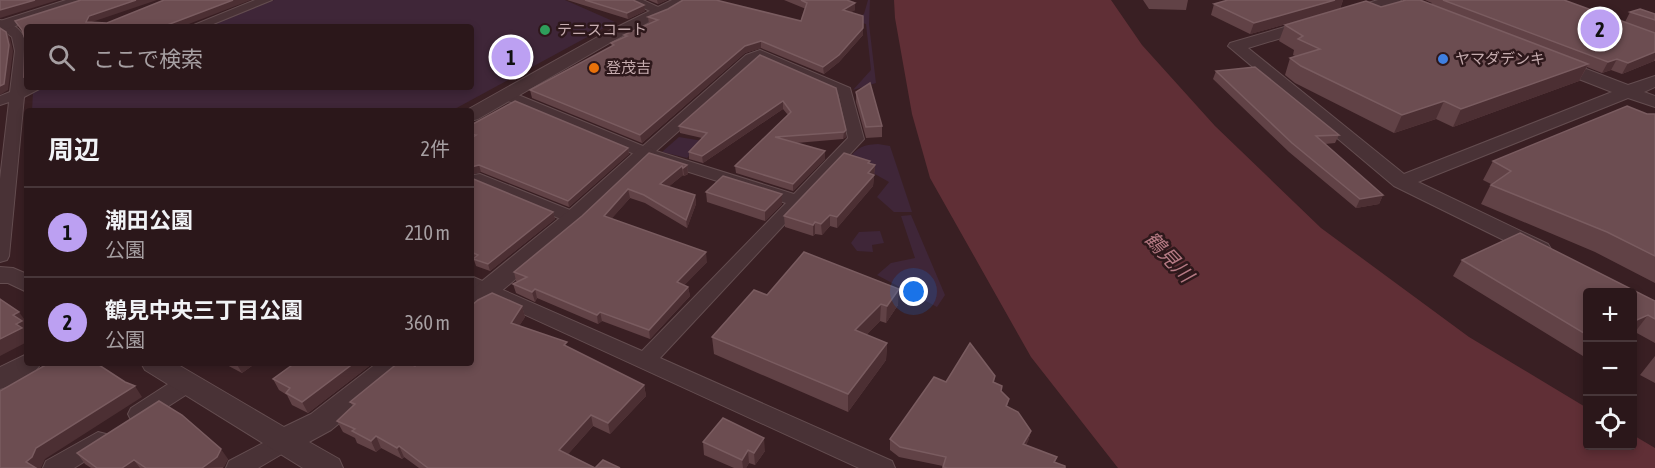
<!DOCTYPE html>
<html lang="ja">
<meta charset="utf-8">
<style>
body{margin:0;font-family:"Asap Condensed","Noto Sans JP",sans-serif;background:#332023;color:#f1f3f6}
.controls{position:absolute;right:18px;bottom:18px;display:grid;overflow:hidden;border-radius:6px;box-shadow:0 3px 9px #0003}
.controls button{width:54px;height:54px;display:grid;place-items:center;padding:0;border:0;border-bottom:2px solid #473639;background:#2b171a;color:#f1f3f6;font:30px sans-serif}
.you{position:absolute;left:914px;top:292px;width:21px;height:21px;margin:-15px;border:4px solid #fff;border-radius:50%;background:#1a73e8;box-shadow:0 0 0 9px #1a73e833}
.badge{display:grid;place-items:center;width:39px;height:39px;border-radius:50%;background:#bca0f2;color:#111;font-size:20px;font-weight:700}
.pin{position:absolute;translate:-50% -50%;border:3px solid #fff;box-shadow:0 2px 6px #0006}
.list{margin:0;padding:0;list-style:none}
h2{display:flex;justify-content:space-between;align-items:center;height:78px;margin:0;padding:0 24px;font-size:26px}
h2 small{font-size:20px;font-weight:400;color:#a69fa2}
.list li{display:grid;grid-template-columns:39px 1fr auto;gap:18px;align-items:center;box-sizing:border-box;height:90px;padding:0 24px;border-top:2px solid #473639}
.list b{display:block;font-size:22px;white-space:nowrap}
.list p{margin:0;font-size:20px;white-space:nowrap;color:#a69fa2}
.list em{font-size:20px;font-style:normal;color:#a69fa2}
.icon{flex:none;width:33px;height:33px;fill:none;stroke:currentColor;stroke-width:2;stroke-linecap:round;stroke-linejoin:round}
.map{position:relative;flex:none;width:1655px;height:468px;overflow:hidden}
.search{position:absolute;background:#2b171a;box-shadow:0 3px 9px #0003;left:24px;top:24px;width:450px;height:66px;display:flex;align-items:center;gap:15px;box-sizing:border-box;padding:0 21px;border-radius:6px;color:#a69fa2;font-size:22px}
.panel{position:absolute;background:#2b171a;box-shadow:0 3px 9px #0003;left:24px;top:108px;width:450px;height:258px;border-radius:6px}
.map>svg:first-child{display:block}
.green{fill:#3f2638}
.water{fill:#602f36}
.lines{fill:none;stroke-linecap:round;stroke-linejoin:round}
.minor-casing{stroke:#644d50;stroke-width:2}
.tertiary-casing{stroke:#644d50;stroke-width:2}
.minor{fill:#493236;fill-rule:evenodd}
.tertiary{fill:#493236;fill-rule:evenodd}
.wall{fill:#614246}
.shaded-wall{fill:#4c2f33}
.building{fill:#6c4d51;stroke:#7a5c60;stroke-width:1.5}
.leisure-dot{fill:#2e9e5b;stroke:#2e181b;stroke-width:2}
.shop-dot{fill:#3f7fe0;stroke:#2e181b;stroke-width:2}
.food-dot{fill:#e8710a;stroke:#2e181b;stroke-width:2}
.labels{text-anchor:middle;stroke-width:5;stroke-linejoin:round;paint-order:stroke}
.far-poi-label{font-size:15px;fill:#c6acaf;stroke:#2e181b;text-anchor:start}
.water-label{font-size:20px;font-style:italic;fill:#b57a84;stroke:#2e181b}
</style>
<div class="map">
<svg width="1655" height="468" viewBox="0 0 1655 468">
<rect width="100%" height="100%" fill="#391f23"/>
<!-- green -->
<g class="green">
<polygon points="274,0 565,0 615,22 451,111 32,111 33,92 47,87 471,87 471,27 203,27"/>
<polygon points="868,0 870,0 869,24 876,83 853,90 871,70 866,24 852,20 864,14"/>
<polygon points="679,137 703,141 687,158 662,152"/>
<path d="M878 144 890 146 912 212H894L877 197 889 182 873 173 847 162C856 148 861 145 878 144Z"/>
<polygon points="911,215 945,295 937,307 877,275 891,263 915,258 901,216"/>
<polygon points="880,231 884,243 872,245 873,252 857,251 851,243 859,232"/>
</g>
<!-- water -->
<polygon class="water" points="894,0 1111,0 1142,45 1215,126 1321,228 1469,337 1587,408 1588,446 1632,446 1633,435 1655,448 1655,468 1118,468 1031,357 930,178 912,114 895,18"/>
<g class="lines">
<defs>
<g id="minor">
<polygon points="255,0 272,0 206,27 189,27"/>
<polygon points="626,0 643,0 669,12 667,15 659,15"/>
<path d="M0 20C35 29 28 57 25 86L43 87 24 97 9 256 7 260 0 262V179L9 102 0 105V96L10 92 15 51 12 37 0 28Z"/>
<path d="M760 50 850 88 864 139 660 358 892 461 895 468H859L471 290V276L642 351 786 203 639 156 501 98 499 95 506 91 511 92 643 146 746 55ZM760 59 838 93 848 138 794 194 656 151Z"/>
<polygon points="480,174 580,214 583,218 580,222 568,222 474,183 472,179 474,175"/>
<polygon points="187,375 195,377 198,383 195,389 147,420 139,423 131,420 128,414 131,408 179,377"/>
<polygon points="98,432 106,434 110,441 106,448 74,468 43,468 46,461"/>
<polygon points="284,432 292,434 296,441 292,448 258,468 226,468 229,461"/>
</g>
<g id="tertiary">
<polygon points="66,0 88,0 86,3 0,31 0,21"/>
<polygon points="672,0 691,0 613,41 478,119 471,121 471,111 465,111 601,35"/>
<polygon points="1378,0 1401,0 1399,3 1346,19 1338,14 1341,11"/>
<polygon points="1312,19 1320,24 1318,27 1248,48 1404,174 1612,92 1548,67 1546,63 1548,59 1560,59 1628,85 1655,76 1655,87 1644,92 1655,96 1655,107 1628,98 1418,182 1548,244 1551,249 1548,254 1540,256 1532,254 1394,186 1228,46 1230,43"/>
<polygon points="645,147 652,149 655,153 652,157 582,223 480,309 471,311 471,290 566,213 638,149"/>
<polygon points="0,267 13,268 27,274 27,292 8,283 0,283"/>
<path d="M27 354V363H41C34 376 14 385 0 389V367Z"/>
<polygon points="141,363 175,363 284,427 311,414 377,363 408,363 404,370 331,430 309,442 339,459 343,468 303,468 145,370"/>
</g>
</defs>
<!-- minor casing -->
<use href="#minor" class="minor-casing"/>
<!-- tertiary casing -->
<use href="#tertiary" class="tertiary-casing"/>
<!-- minor -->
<use href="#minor" class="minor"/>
<!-- tertiary -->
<use href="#tertiary" class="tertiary"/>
</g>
<!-- wall -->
<g class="wall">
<polygon points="567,0 633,0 645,11 628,19"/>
<polygon points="648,0 667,0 658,4"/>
<polygon points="784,0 847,0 855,3 855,10 851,12 863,28 863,35 839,62 824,74 761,48 745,53 642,143 532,98 530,90 612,46 611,43 624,37 624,35 649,24 648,17 801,21 806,9"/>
<polygon points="1143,0 1188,0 1186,10 1149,9"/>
<polygon points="1228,0 1343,0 1340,9 1250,34 1211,15 1214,4"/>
<polygon points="1425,0 1564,0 1625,22 1630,12 1655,14 1655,61 1654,61 1622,74 1611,70 1602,73 1587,67 1579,81 1453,127 1436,119 1394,133 1295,83 1285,75 1290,58 1295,56 1293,55 1294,50 1279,41 1285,25 1381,7 1431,4 1432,3"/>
<polygon points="1216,71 1339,135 1335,143 1325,144 1383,195 1379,204 1356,208 1289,152 1213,79"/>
<polygon points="836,88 846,137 843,139 796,143 825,159 793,191 736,173 735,166 788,115 783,109 703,163 689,159 689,152 702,138 680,133 679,126"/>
<polygon points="856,92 882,126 882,137 866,138 856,102"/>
<polygon points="1647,114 1655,114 1655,283 1595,252 1481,204 1491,184 1483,180 1493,161"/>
<polygon points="471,125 628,148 629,154 569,207 481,172 472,174 471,177"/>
<polygon points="649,153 687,165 688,174 684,176 683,175 668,187 695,195 696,204 687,228 645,203 630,198 611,219 707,262 684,285 688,287 690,296 650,339 602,321 598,324 537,298 535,302 516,293 513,284 518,282 516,281 514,272 582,216"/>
<polygon points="870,164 875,165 873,186 837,228 830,226 822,235 815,234 813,236 785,227 784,216"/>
<polygon points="471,178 553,212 555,219 490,271 476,266 474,260 471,258"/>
<polygon points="706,192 782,194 782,204 765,221 707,202"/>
<polygon points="1520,233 1655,301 1655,343 1635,332 1632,334 1632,292 1587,292 1587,354 1583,356 1453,276 1462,260"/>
<polygon points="767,295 898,305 886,323 880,321 866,335 887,343 886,360 848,412 714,354 712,337"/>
<polygon points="522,306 525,317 519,326 568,347 644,385 646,396 610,434 593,426 568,454 595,468 419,468 404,457 402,459 381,448 376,452 357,443 355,438 343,432 337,421 353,406 350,402"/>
<polygon points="1655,356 1655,383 1640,375"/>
<polygon points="223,363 256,363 242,373"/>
<polygon points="295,363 373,363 308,413 292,405 287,395 279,390 273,379"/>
<polygon points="995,376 994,383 1009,399 1007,407 1031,431 1028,441 1026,445 1057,457 1055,462 1065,468 942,468 943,466 899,457 890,450 890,439 946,382"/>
<polygon points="703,442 765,451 755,465 749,463 746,468 734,468 704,455"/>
<polygon points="77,453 228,459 223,468 91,468 85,464"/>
</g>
<!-- shaded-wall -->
<g class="shaded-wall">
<polygon points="35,0 58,0 0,18 0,10"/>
<polygon points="136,0 157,0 92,22 90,27 86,22 89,16"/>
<polygon points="233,0 251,0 181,27 162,27"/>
<polygon points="657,0 667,0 658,4"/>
<polygon points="1335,0 1343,0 1340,9 1250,34 1254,23"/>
<polygon points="855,3 855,10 843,17 843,10"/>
<polygon points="644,5 645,11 628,19 627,13"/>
<polygon points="863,28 863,35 839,62 824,74 823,67"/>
<polygon points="6,32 10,38 13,51 8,90 0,95 0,86"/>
<polygon points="761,41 761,48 745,53 642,143 640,135 745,46"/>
<polygon points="1655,52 1655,58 1654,61 1622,74 1628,63"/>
<polygon points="1617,59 1611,70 1602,73 1608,62"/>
<polygon points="1588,64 1579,81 1453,127 1461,109"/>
<polygon points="783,101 783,109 703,163 702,156"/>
<polygon points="1444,101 1436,119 1394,133 1402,115"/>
<polygon points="846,130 846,137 843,139 844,132"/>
<polygon points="628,148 629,154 569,207 568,201"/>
<polygon points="825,151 825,159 793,191 793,184"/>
<polygon points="870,161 870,172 875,165 873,186 837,228 837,217"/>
<polygon points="479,165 481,172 472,174 471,177 471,167"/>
<polygon points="687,165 688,174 684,176 683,168"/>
<polygon points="682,166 683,175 661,193 660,184"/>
<polygon points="628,189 630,198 606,225 604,216"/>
<polygon points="782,194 782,204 765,221 765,211"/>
<polygon points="695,195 696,204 687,228 686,220"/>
<polygon points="1383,195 1379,204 1356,208 1360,199"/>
<polygon points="553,212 555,219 490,271 488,264"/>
<polygon points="830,215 830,226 822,235 821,224"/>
<polygon points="815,222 815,234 813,236 813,225"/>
<polygon points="706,252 707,262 678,292 677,282"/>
<polygon points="688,287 690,296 650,339 649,330"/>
<polygon points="535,289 537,298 535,302 532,292"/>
<polygon points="899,289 898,305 886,323 887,306"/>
<polygon points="881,304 880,321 854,347 855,330"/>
<polygon points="522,306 525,317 514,334 511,323"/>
<polygon points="19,312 27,323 27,324 25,325 27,328 27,342 0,356 0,339 16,324 13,315"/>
<polygon points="600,312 602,321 598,324 597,315"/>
<polygon points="1648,315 1635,332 1632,334 1632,322"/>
<polygon points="887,343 886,360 848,412 848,394"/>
<polygon points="1587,349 1587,354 1583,356"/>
<polygon points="236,363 256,363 242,373"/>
<polygon points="354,363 373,363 308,413 302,402"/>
<polygon points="644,385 646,396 610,434 608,423"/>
<polygon points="135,386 142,397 45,459 41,468 31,468 26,462 36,448"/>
<polygon points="591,415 593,426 562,461 559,450"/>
<polygon points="1031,431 1028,441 1021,454 1023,444"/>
<polygon points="376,436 381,448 376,452 371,441"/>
<polygon points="764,438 765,451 755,465 754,453"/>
<polygon points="399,446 404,457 402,459 397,448"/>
<polygon points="221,449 228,459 224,467 202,468"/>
<polygon points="748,450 749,463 746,468 743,468 742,460"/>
<polygon points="134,460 140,468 122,468"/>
</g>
<!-- building -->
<g class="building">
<polygon points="0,0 35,0 0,10"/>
<polygon points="81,0 136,0 89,16 86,22 107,23 164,0 233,0 162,27 27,27 27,76 24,77 25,39 22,30 15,21"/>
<polygon points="585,0 633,0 644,5 627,13"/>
<polygon points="683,0 716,0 801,21 807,3 801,0 847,0 855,3 843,10 863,16 863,28 839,55 823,67 761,41 745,46 640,135 530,90 614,45 611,43 627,36 624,35 658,20 648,17 668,9"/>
<polygon points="1228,0 1335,0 1254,23 1214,4"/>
<polygon points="1406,0 1420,0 1588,64 1461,109 1444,101 1402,115 1301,66 1290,58 1320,49 1298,39 1303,36 1285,25 1366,1 1381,7"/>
<polygon points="1443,0 1564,0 1655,33 1655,52 1628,63 1617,59 1608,62"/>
<polygon points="1640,9 1655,14 1655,20 1630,12"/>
<polygon points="0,28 6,32 9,45 4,84 0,86"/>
<polygon points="760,55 836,88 846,130 844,132 775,137 825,151 793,184 735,166 791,112 783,101 702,156 689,152 707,133 679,126"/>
<polygon points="1255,67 1339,135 1316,136 1383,195 1360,199 1292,143 1216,71"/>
<polygon points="870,83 882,126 866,127 856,92"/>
<polygon points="515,101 628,148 568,201 479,165 471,167 471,138 476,135 471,134 471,125"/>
<polygon points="1627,106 1647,114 1655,114 1655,256 1607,232 1491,185 1511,171 1493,161"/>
<polygon points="649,153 687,165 683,168 682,166 660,184 695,195 686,220 644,195 628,189 604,216 706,252 677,282 688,287 649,330 600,312 597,315 535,289 532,292 513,284 527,277 514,272 582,216"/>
<polygon points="844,153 870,161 868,163 875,165 868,173 874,175 837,217 830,215 821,224 815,222 813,225 784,216"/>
<polygon points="723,176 782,194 765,211 706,192"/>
<polygon points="471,178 553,212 488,264 473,259 478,255 471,252"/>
<polygon points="1520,233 1655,301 1655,319 1648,315 1632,322 1632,292 1587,292 1587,335 1462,260"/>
<polygon points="804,252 899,289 887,306 881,304 855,330 887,343 848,394 712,337 754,290 767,295"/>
<polygon points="492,293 522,306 511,323 567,342 564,345 644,385 608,423 591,415 559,450 595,468 428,468 399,446 397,448 376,436 371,441 352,431 355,429 337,421 355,404 350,402 398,363 408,363 415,366 418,363 471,363 471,306 478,300"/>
<polygon points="0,299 19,312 13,315 22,321 16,324 22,328 0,339"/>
<polygon points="970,343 995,376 993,382 1002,386 1001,391 1009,399 1006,406 1018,412 1031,431 1023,444 1057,457 1054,462 1065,466 1065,468 947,468 943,467 946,457 900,447 890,439 934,377 946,382"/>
<polygon points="49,363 96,363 125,382 135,386 36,448 32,457 26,462 36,468 0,468 0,391"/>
<polygon points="295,363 354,363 302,402 286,393 290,388 273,379"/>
<polygon points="159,401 182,415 221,449 217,457 202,468 146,468 134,460 122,468 97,468 77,453"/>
<polygon points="723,418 764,438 754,453 748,450 742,460 703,442"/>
<polygon points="603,460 620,468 595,468"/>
</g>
<!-- markers -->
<circle class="leisure-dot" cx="545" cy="30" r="6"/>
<circle class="shop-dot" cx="1443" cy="59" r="6"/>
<circle class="food-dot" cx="594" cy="68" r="6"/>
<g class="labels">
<!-- far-poi labels -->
<g class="far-poi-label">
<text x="557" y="35">テニスコート</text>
<text x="1455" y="64">ヤマダデンキ</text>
<text x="606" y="73">登茂吉</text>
</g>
<!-- water labels -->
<g class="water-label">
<text transform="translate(1169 257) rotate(47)" y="7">鶴見川</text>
</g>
</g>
</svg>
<div class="controls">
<button>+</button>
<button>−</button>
<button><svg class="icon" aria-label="locate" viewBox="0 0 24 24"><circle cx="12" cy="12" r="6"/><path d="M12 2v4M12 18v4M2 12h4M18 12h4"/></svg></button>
</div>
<div class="you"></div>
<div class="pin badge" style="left:511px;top:57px">1</div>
<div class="pin badge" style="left:1600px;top:29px">2</div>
<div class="search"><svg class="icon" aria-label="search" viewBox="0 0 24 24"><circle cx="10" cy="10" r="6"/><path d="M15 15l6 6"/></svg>ここで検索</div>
<section class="panel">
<h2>周辺<small>2件</small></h2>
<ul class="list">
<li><span class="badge">1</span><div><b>潮田公園</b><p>公園</p></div><em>210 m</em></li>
<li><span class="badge">2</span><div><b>鶴見中央三丁目公園</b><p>公園</p></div><em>360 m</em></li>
</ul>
</section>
</div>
